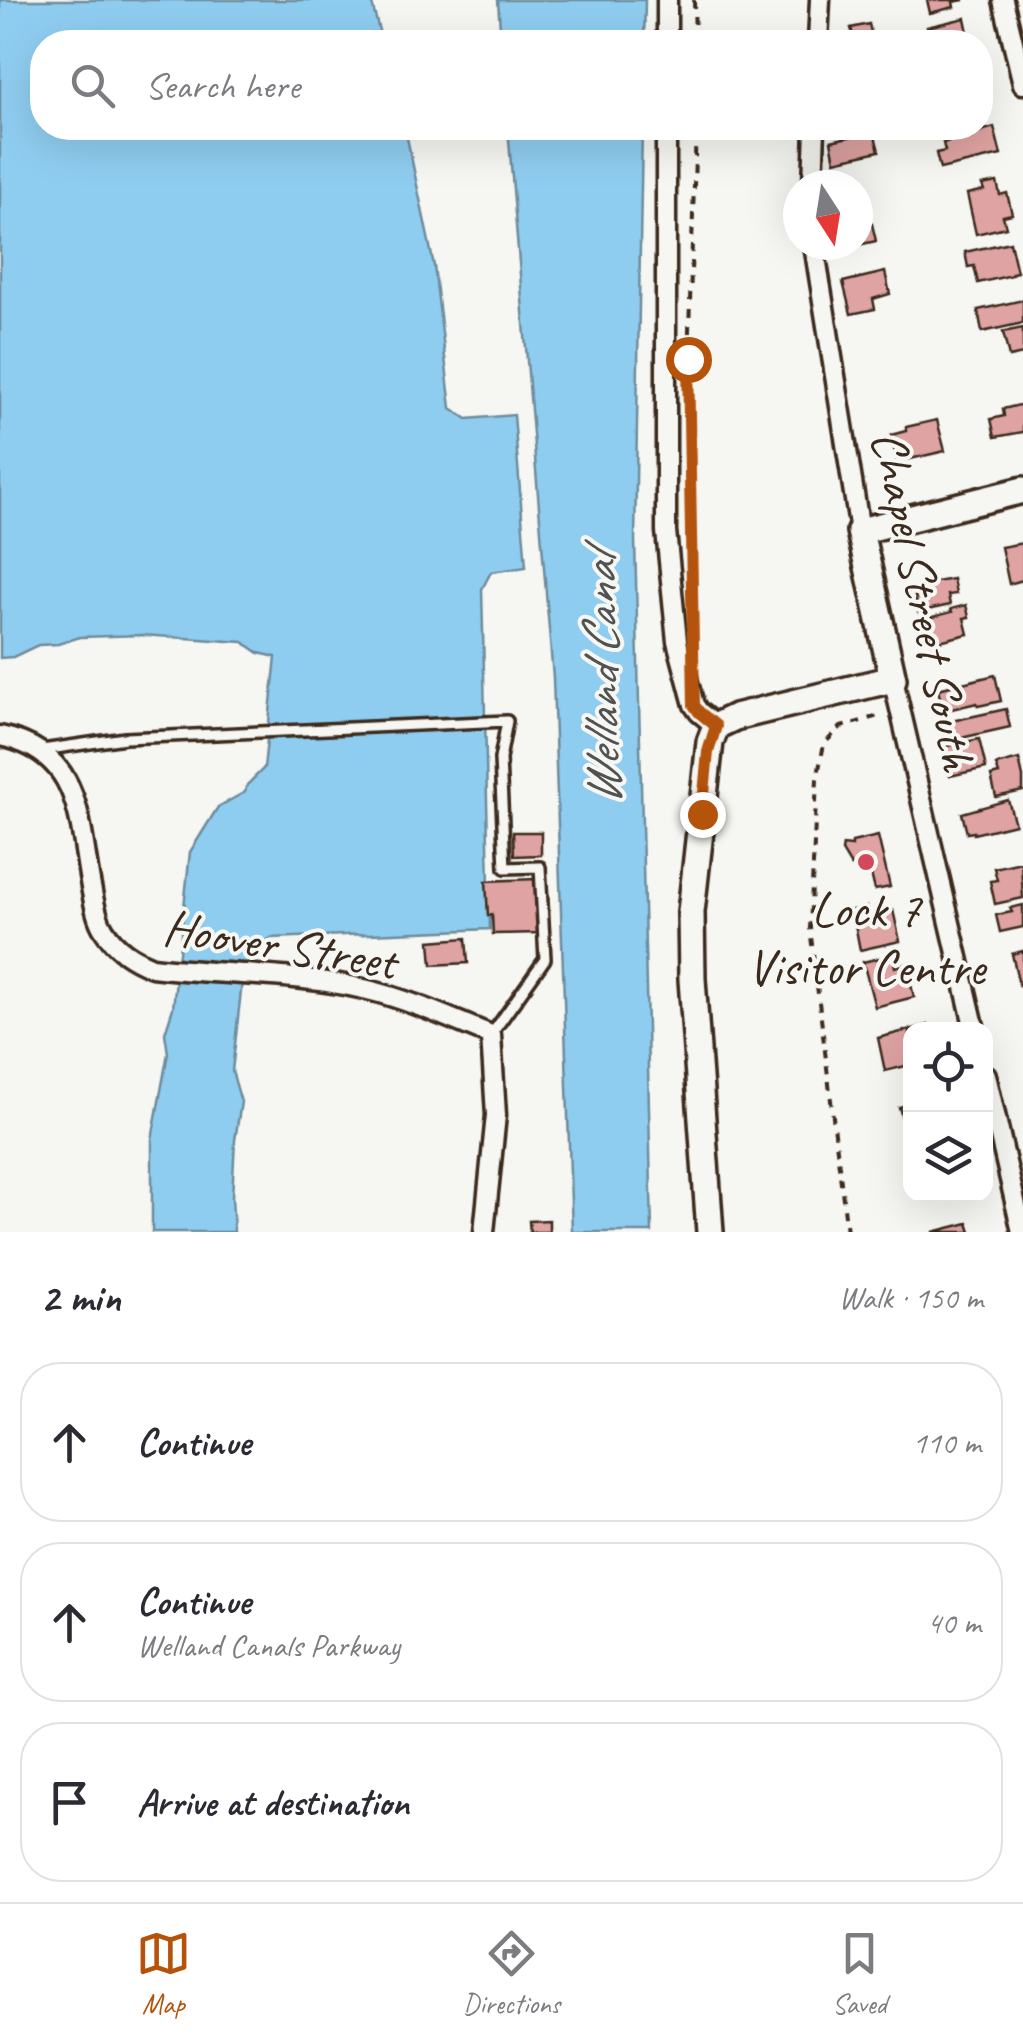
<!DOCTYPE html>
<meta charset="utf-8">
<style>
body{margin:0;font-family:Caveat,sans-serif;background:#f2f2f3;color:#2b2b33}
.controls{position:absolute;right:30px;bottom:30px;display:grid;overflow:hidden;border-radius:20px;box-shadow:0 10px 40px #0002}
.controls button{width:90px;height:90px;display:grid;place-items:center;padding:0;border:0;border-bottom:2px solid #e1e1e2;background:#fff;color:#2b2b33;font:50px sans-serif}
.compass{position:absolute;left:783px;top:170px;width:90px;height:90px;border-radius:50%;background:#fff;box-shadow:0 10px 40px #0002;rotate:168deg}
.stop{position:absolute;width:30px;height:30px;margin:-22px;border:8px solid #b45309;border-radius:50%;background:#fff}
.stop.end{background:#b45309;border-color:#fff;box-shadow:0 2px 10px #0008}
.list{margin:0;padding:0;list-style:none}
h2{display:flex;justify-content:space-between;align-items:center;height:130px;margin:0;padding:0 40px;font-size:42px}
h2 small{font-size:32px;font-weight:400;color:#7c7c81}
.list li{display:grid;grid-template-columns:65px 1fr auto;gap:30px;align-items:center;box-sizing:border-box;height:160px;margin:0 20px 20px;padding:0 20px;border:2px solid #e1e1e2;border-radius:40px}
.list b{display:block;font-size:38px;white-space:nowrap}
.list p{margin:0;font-size:32px;white-space:nowrap;color:#7c7c81}
.list em{font-size:32px;font-style:normal;color:#7c7c81}
.icon{flex:none;width:55px;height:55px;fill:none;stroke:currentColor;stroke-width:2;stroke-linecap:round;stroke-linejoin:round}
.map{position:relative;flex:none;width:1023px;height:1232px;overflow:hidden}
.search{position:absolute;background:#fff;box-shadow:0 10px 40px #0002;left:30px;right:30px;top:30px;height:110px;display:flex;align-items:center;gap:25px;box-sizing:border-box;padding:0 35px;border-radius:40px;color:#7c7c81;font-size:38px}
.sheet{height:670px;background:#fff}
nav{display:flex;justify-content:space-around;align-items:center;box-sizing:border-box;height:140px;border-top:2px solid #e1e1e2;background:#fff;font-size:28px;color:#7c7c81}
nav a{display:grid;justify-items:center;gap:5px}
nav .on{color:#b45309}
.map>svg:first-child{display:block}
.water{fill:#8fcdf0;stroke:#6d8c9c;stroke-width:2.5}
.building{fill:#dea3a2;stroke:#3b2a1e;stroke-width:2.5}
.lines{fill:none;stroke-linecap:round;stroke-linejoin:round}
.lane-casing{stroke:#3b2a1e;stroke-width:16}
.street-casing{stroke:#3b2a1e;stroke-width:25}
.secondary-casing{stroke:#3b2a1e;stroke-width:32}
.path{stroke:#3b2a1e;stroke-width:4;stroke-dasharray:8 8;stroke-linecap:butt}
.lane{stroke:#f6f6f2;stroke-width:9}
.street{stroke:#f6f6f2;stroke-width:18}
.secondary{stroke:#f6f6f2;stroke-width:25}
.route{stroke:#b45309;stroke-width:12}
.poi-dot{fill:#d1495b;stroke:#f6f6f2;stroke-width:4}
.labels{text-anchor:middle;stroke-width:8;stroke-linejoin:round;paint-order:stroke}
.street-label{font-size:50px;fill:#3b2a1e;stroke:#f6f6f2}
.poi-label{font-size:50px;fill:#3b2a1e;stroke:#f6f6f2}
.water-label{font-size:52px;font-style:italic;fill:#505352;stroke:#f6f6f2}
</style>
<div class="map">
<svg width="1023" height="1232" viewBox="0 0 1023 1232">
<rect width="100%" height="100%" fill="#f6f6f2"/>
<filter id="ink" filterUnits="userSpaceOnUse"><feTurbulence type="fractalNoise" baseFrequency=".01" numOctaves="2"/><feDisplacementMap in="SourceGraphic" scale="20" xChannelSelector="R" yChannelSelector="G"/><feConvolveMatrix kernelMatrix="1 2 1 2 8 2 1 2 1" color-interpolation-filters="sRGB"/></filter>
<g filter="url(#ink)">
<!-- water -->
<g class="water">
<polygon points="0,0 371,0 382,42 42,42 42,128 405,128 434,266 451,408 467,419 514,415 526,567 491,572 482,589 490,929 271,938 252,950 242,982 232,1071 241,1102 235,1140 232,1197 234,1232 152,1232 152,1139 168,1053 165,1033 173,1008 190,852 218,807 245,792 247,785 264,768 276,657 259,653 243,642 142,635 80,637 58,644 38,645 13,657 0,658"/>
<polygon points="498,0 645,0 644,42 501,42"/>
<polygon points="508,128 642,128 635,540 652,1232 572,1232 553,678"/>
</g>
<!-- building -->
<g class="building">
<polygon points="927,0 964,0 953,2 954,7 930,13"/>
<polygon points="965,18 970,42 930,42 927,27"/>
<polygon points="869,24 873,41 871,42 831,42 830,40 853,35 851,28"/>
<polygon points="994,127 1001,155 940,169 936,153 945,151 943,143"/>
<polygon points="865,128 873,128 879,151 835,161 831,141 858,135 857,129"/>
<polygon points="849,175 850,180 855,178 857,185 821,185 821,182"/>
<polygon points="997,182 1000,195 1007,193 1012,214 1003,216 1006,227 976,234 967,194 984,190 982,185"/>
<polygon points="872,224 876,241 836,250 835,245 858,245 858,227"/>
<polygon points="1010,242 1017,272 1012,273 1012,275 978,283 974,266 968,267 965,252"/>
<polygon points="885,272 890,294 873,299 875,309 851,314 843,282"/>
<polygon points="1023,300 1023,323 982,332 978,310"/>
<polygon points="1023,328 1023,354 1009,357 1003,332"/>
<polygon points="1023,404 1023,432 995,437 991,419 1004,416 1003,409"/>
<polygon points="937,420 945,451 897,462 891,435 906,431 906,427"/>
<polygon points="1023,543 1023,580 1009,584 1001,547"/>
<polygon points="953,579 956,594 948,595 950,605 918,612 914,591 920,590 919,585"/>
<polygon points="966,605 969,617 964,618 968,634 931,643 925,619 952,612 951,609"/>
<polygon points="995,675 1001,701 978,706 977,703 943,711 938,689"/>
<polygon points="1006,709 1010,727 943,742 938,724"/>
<polygon points="979,739 986,768 950,776 943,747"/>
<polygon points="1019,759 1023,777 1023,791 996,797 991,776 999,774 996,765"/>
<polygon points="1008,800 1015,824 974,834 974,832 967,833 962,813"/>
<polygon points="513,832 541,832 541,855 514,856"/>
<polygon points="878,836 890,887 875,890 870,870 860,870 851,866 842,851 843,845 852,846 852,842"/>
<polygon points="1021,862 1023,898 995,904 990,881 997,880 994,868"/>
<polygon points="536,879 538,933 493,934 492,915 488,916 486,881"/>
<polygon points="1023,905 1023,927 1000,932 996,915 1012,912 1010,908"/>
<polygon points="866,907 868,916 893,910 900,941 860,950 854,919 850,920 848,911"/>
<polygon points="466,938 468,963 432,965 430,941"/>
<polygon points="1023,951 1023,984 1019,985 1012,954"/>
<polygon points="892,955 895,967 906,964 914,997 875,1007 863,962"/>
<polygon points="928,1025 929,1030 910,1030 910,1065 885,1071 878,1038"/>
<polygon points="910,1104 910,1122 904,1124 899,1107"/>
<polygon points="549,1220 549,1232 530,1232 529,1221"/>
<polygon points="968,1223 971,1232 933,1232"/>
</g>
<g class="lines">
<defs>
<polyline id="lane" points="42,750 125,738 507,721 500,759 505,868 540,867 545,959 491,1035"/>
<g id="street">
<polyline points="1003,0 1023,84"/>
<polyline points="667,42 667,0"/>
<polyline points="818,42 820,0"/>
<polyline points="666,128 666,531 677,641 694,705 699,712 716,726"/>
<polyline points="813,185 815,128"/>
<polyline points="814,245 860,531"/>
<polyline points="893,679 975,1030"/>
<path d="M0 736C83 753 78 820 91 887 94 901 96 918 104 930 116 949 132 959 152 967 221 975 301 973 368 990 410 1000 451 1019 491 1035L496 1115 484 1232"/>
<polyline points="986,1075 1022,1232"/>
</g>
<polyline id="secondary" points="710,1232 692,979 691,912 710,742 716,726 735,717 893,679 860,531 1023,490"/>
</defs>
<!-- lane casing -->
<use href="#lane" class="lane-casing"/>
<!-- street casing -->
<use href="#street" class="street-casing"/>
<!-- secondary casing -->
<use href="#secondary" class="secondary-casing"/>
<!-- path -->
<g class="path">
<polyline points="694,0 695,42"/>
<polyline points="690,557 688,359 696,128"/>
<polyline points="847,1232 810,928 817,779 824,744 841,727 878,716 880,711"/>
</g>
<!-- lane -->
<use href="#lane" class="lane"/>
<!-- street -->
<use href="#street" class="street"/>
<!-- secondary -->
<use href="#secondary" class="secondary"/>
</g>
</g>
<g class="lines" filter="url(#ink)">
<!-- route -->
<polyline class="route" points="688,359 694,705 699,712 716,726 708,752 702,814"/>
</g>
<!-- markers -->
<circle class="poi-dot" cx="866" cy="862" r="10"/>
<g class="labels">
<!-- street labels -->
<g class="street-label">
<text transform="translate(925 600) rotate(78)" y="18">Chapel Street South</text>
<text transform="translate(280 943) rotate(9)" y="18">Hoover Street</text>
</g>
<!-- poi labels -->
<g class="poi-label">
<text x="866" y="926">Lock 7<tspan x="866" dy="58">Visitor Centre</tspan></text>
</g>
<!-- water labels -->
<g class="water-label">
<text transform="translate(600 680) rotate(-91)" y="18">Welland Canal</text>
</g>
</g>
</svg>
<div class="controls">
<button><svg class="icon" aria-label="locate" viewBox="0 0 24 24"><circle cx="12" cy="12" r="6"/><path d="M12 2v4M12 18v4M2 12h4M18 12h4"/></svg></button>
<button><svg class="icon" aria-label="layers" viewBox="0 0 24 24"><path d="M12 4l9 5-9 5-9-5zM3 14l9 5 9-5"/></svg></button>
</div>
<svg class="compass" viewBox="-18 -18 36 36"><path d="M0-13l5 13h-10z" fill="#e53935"/><path d="M0 13l5-13h-10z" fill="#7c7c81"/></svg>
<div class="stop" style="left:688px;top:359px"></div>
<div class="stop end" style="left:702px;top:814px"></div>
<div class="search"><svg class="icon" aria-label="search" viewBox="0 0 24 24"><circle cx="10" cy="10" r="6"/><path d="M15 15l6 6"/></svg>Search here</div>
</div>
<section class="sheet">
<h2>2 min<small>Walk · 150 m</small></h2>
<ul class="list">
<li><svg class="icon" aria-label="ahead" viewBox="0 0 24 24"><path d="M12 20V5M6 11l6-6 6 6"/></svg><div><b>Continue</b></div><em>110 m</em></li>
<li><svg class="icon" aria-label="ahead" viewBox="0 0 24 24"><path d="M12 20V5M6 11l6-6 6 6"/></svg><div><b>Continue</b><p>Welland Canals Parkway</p></div><em>40 m</em></li>
<li><svg class="icon" aria-label="arrive" viewBox="0 0 24 24"><path d="M6 21V4h12l-3 4 3 4H6"/></svg><div><b>Arrive at destination</b></div></li>
</ul>
</section>
<nav>
<a class="on"><svg class="icon" aria-label="map" viewBox="0 0 24 24"><path d="M3 6l6-2 6 2 6-2v14l-6 2-6-2-6 2zM9 4v14M15 6v14"/></svg>Map</a>
<a><svg class="icon" aria-label="directions" viewBox="0 0 24 24"><path d="M12 3l9 9-9 9-9-9zM9 14v-3h6M13 9l2 2-2 2"/></svg>Directions</a>
<a><svg class="icon" aria-label="saved" viewBox="0 0 24 24"><path d="M7 4h10v16l-5-4-5 4z"/></svg>Saved</a>
</nav>
